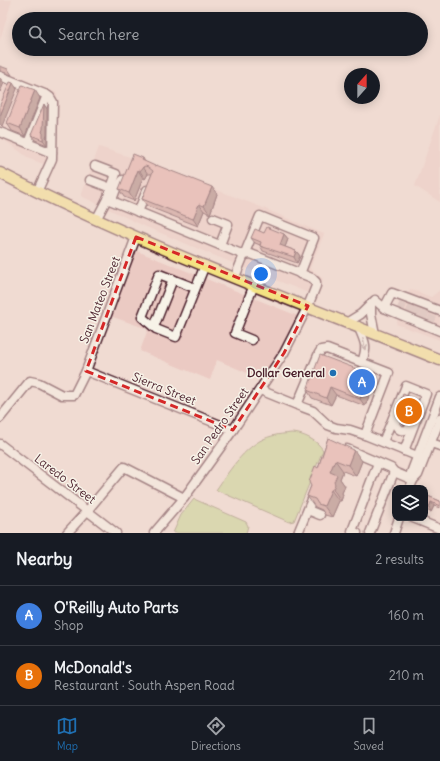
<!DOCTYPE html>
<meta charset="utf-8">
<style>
body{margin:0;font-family:Delius,sans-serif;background:#20242c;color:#f1f3f6}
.controls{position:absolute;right:12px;bottom:12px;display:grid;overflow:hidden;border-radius:8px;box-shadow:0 2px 10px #0003}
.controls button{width:36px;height:36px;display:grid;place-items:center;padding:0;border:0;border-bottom:1px solid #363941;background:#171b24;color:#f1f3f6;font:20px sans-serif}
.compass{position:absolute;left:344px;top:68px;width:36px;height:36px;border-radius:50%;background:#171b24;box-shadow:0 2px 10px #0003;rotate:21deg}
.you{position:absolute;left:261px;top:274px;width:14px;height:14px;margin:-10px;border:3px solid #fff;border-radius:50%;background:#1a73e8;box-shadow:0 0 0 6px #1a73e833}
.badge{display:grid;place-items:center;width:26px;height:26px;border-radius:50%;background:#1f6fb2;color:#fff;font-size:13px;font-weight:700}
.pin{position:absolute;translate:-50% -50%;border:2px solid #fff;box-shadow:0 1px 4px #0006}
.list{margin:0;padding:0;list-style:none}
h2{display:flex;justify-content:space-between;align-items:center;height:52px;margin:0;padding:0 16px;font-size:17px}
h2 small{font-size:13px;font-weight:400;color:#9ea1a6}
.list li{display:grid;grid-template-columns:26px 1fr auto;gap:12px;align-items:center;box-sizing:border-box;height:60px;padding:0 16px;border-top:1px solid #363941}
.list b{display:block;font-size:15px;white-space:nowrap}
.list p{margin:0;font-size:13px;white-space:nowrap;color:#9ea1a6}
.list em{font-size:13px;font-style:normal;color:#9ea1a6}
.icon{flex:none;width:22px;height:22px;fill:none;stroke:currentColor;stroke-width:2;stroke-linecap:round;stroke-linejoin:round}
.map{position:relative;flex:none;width:440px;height:533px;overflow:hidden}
.search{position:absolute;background:#171b24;box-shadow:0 2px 10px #0003;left:12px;right:12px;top:12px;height:44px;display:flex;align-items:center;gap:10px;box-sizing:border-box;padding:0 14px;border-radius:22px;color:#9ea1a6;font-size:15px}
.sheet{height:172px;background:#171b24}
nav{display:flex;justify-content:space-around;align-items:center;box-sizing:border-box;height:56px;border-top:1px solid #363941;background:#171b24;font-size:11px;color:#9ea1a6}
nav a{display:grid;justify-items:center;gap:2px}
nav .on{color:#1f6fb2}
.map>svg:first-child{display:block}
.built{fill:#ebcac3}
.green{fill:#bed288;stroke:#84785a}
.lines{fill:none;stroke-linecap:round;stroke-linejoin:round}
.minor-tunnel{stroke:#cfb5b1;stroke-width:8;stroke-dasharray:8 4;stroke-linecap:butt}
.minor-casing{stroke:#4a1f2b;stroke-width:11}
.major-casing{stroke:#4a1f2b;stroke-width:13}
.minor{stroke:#f7f3e8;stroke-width:8}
.major{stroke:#f4e382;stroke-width:10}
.wall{fill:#c08d89;stroke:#4a1f2b}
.shaded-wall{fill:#9c736f;stroke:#4a1f2b}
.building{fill:#dfa49f;stroke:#4a1f2b}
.oneway{stroke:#a0898a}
.marked{fill:none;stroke:#d62828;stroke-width:3;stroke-dasharray:8 5;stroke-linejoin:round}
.poi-dot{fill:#1f6fb2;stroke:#f7f3e8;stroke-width:1.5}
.labels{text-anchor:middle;stroke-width:3;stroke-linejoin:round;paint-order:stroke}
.street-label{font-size:12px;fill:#4a1f2b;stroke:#f7f3e8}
.poi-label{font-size:12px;font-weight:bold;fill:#4a1f2b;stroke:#f7f3e8;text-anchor:end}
</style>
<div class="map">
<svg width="440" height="533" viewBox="0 0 440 533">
<rect width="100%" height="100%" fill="#f0dbd2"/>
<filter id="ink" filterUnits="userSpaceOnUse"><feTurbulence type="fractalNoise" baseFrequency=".025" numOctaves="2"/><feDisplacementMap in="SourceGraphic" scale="8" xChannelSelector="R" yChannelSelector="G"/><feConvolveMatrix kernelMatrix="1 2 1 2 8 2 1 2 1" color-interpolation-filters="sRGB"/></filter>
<g filter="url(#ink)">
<!-- built -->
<g class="built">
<polygon points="0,0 12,0 0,40"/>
<polygon points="0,70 57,93 56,165 47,162 46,165 30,159 0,137"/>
<polygon points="440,115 440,202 415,186"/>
<polygon points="99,147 139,160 261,207 324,234 310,268 323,279 316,296 208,253 144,226 81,196"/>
<polygon points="132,249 303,318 266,381 217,360 210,380 140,351 148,329 107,315"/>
<polygon points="410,289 431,297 440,290 440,340 396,324"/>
</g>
<!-- green -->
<g class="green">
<path d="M291 433C302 433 317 440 323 450L294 521 289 522 216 490C230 470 247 442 272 436 278 434 285 434 291 433Z"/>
<polygon points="194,499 246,522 248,526 246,533 173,533 181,515"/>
</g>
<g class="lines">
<!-- minor-tunnel -->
<g class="minor-tunnel">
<polyline points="400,311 404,302"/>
<polyline points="409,314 413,305"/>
<polyline points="415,316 419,308"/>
<polyline points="423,319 426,311"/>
<polyline points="430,323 434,314"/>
</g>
<defs>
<g id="minor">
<polyline points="0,76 47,95 50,97 53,102 52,159 37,192"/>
<polyline points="0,132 52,153"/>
<polyline points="28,143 47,95"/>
<polyline points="95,166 116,174 107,199"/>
<polyline points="90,180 111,188"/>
<polyline points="113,197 116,189 123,180"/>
<polyline points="138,212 147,190"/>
<polyline points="213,218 228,224 220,245"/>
<polyline points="96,220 107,199 244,255 251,254 312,278 316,282 316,286 308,306 284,353 233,430 184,498 154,533"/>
<polyline points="235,277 260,216 314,238 300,274"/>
<polyline points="195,288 159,274 142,317 156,329 176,337 205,265"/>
<polyline points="371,304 371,314 375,334"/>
<polyline points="384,308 392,293 440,311"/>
<polyline points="348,322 361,314 375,300 384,308 440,331"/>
<path d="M358 326C365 342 368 346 362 362"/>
<polyline points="154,327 173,279"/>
<polyline points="252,340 235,333 254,285"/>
<polyline points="86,371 233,430"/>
<polyline points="260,390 297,405 319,353 321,350 327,349 389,373 365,435 350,430 336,428 328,425 313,411 297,405"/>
<path d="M398 416 395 423C397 430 402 432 408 429L412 422"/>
<polyline points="0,418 30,381 39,383 62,395 74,395 86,371 136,237"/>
<polyline points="365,435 422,458"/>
<polyline points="383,442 406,386 426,394 404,451"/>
<polyline points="431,443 440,446"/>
<polyline points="0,444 116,533"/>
<polyline points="347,449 365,457 391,468 394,472 370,533"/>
<polyline points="394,472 413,480"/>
<polyline points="413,480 411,473 440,397"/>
<polyline points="410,488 413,480 418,475 440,419"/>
<polyline points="308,510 320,515"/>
<polyline points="413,518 440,529"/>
<polyline points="67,533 87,511 124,467 184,498"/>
<polyline points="298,533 313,497"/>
<polyline points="357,533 352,531 378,463"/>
<polyline points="394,533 399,518"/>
</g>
<path id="major" d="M0 173C142 246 292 300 440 360"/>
</defs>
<!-- minor casing -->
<use href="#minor" class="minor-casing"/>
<!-- major casing -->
<use href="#major" class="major-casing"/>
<!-- minor -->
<use href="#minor" class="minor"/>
<!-- major -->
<use href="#major" class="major"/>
</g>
<!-- wall -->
<g class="wall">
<polygon points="0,66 8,69 12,75 0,71"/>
<polygon points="40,98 25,136 12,131 7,123"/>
<polygon points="47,109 47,134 46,137 47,138 47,145 35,140 31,135"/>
<polygon points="143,158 145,162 217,194 210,214 204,211 198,226 147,206 142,199 152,174 148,174 145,179 143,178 134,201 124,197 119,189"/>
<polygon points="264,233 284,234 288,239 285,247 296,251 300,256 297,263 263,251 260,245 255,243 251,238"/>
<polygon points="375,382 365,406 336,395 331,405 312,398 307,390"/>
<polygon points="417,403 411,417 407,419 404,425 397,416"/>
<polygon points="328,438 362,461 356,476 343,471 340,479 345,486 342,493 343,495 341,501 339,501 332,517 325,515 322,510 315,507 307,496 318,468"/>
<polygon points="425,495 440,501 440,508 434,506 431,512 425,510"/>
</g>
<!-- shaded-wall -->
<g class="shaded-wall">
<polygon points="0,78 4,83 0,92"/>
<polygon points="13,83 17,89 2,126 0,124 0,116"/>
<polygon points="35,90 40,98 25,136 20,128"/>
<polygon points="44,104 47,109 47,134 46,137 47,138 47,145 43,140 42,132"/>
<polygon points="143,167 148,174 145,179 140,171"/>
<polygon points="138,170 143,178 134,201 129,193"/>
<polygon points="212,187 217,194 210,214 204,206"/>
<polygon points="199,204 204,211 198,226 193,219"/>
<polygon points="284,234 288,239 284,250 280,245"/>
<polygon points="296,251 300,256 297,263 294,257"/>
<polygon points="370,374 375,382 365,406 360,399"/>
<polygon points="330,387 336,395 331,405 326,398"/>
<polygon points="412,398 417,403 411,417 407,411"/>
<polygon points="403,413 407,419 404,425 400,419"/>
<polygon points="354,450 362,461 356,476 348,465"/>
<polygon points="335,460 343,471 340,479 345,486 342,493 343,495 341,501 333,489 334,482 330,472"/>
<polygon points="331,490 339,501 332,517 324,506"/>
<polygon points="431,502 434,506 431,512 429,508"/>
</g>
<!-- building -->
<g class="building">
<polygon points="10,82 13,83 0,116 0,105"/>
<polygon points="22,85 35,90 20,128 7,123"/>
<polygon points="44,104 43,129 42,132 43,133 43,140 31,135"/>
<polygon points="133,154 143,158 142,160 155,166 156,165 212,187 204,206 199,204 193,219 142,199 153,171 148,167 145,166 143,167 140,171 138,170 129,193 119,189"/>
<polygon points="267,227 284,234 280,245 296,251 294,257 260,246 261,242 251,238 255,229 264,233"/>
<polygon points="320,355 370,374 360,399 330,387 326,398 307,390"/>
<polygon points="403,394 412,398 407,411 403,413 400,419 400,417 397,416 399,410 398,407"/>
<polygon points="328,438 354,450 348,465 335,460 330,472 337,475 334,482 335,484 333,489 331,490 324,506 318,504 315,499 307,496 311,486 309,482 315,466 318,468"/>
<polygon points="425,495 440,501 440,506 431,502 429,508 425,507"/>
</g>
<!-- one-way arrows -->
<defs><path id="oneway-shaft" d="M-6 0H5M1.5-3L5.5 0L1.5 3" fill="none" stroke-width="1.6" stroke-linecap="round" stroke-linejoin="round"/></defs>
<use class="oneway" href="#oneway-shaft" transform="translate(364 344) rotate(80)"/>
</g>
<!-- marked area -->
<path d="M0 0H440V533H0ZM136 237 308 306 284 353 233 430 86 371Z" fill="#f0dbd2" fill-opacity=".55" fill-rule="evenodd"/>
<path class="marked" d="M136 237 308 306 284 353 233 430 86 371Z"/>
<!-- markers -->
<circle class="poi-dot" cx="333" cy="373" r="4"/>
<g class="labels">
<!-- street labels -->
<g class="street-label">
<text transform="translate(100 300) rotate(-69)" y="4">San Mateo Street</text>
<text transform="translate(164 389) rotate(22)" y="4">Sierra Street</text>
<text transform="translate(220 426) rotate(-55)" y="4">San Pedro Street</text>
<text transform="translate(65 479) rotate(37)" y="4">Laredo Street</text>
</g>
<!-- poi labels -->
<g class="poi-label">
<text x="325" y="377">Dollar General</text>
</g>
</g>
</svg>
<div class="controls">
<button><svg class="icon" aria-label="layers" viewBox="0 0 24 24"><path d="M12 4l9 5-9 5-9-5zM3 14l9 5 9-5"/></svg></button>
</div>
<svg class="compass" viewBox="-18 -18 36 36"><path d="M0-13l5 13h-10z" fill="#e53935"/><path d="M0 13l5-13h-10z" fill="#9ea1a6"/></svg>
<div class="you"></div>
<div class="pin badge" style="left:362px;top:382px;background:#3f7fe0">A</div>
<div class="pin badge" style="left:409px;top:411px;background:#e8710a">B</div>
<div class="search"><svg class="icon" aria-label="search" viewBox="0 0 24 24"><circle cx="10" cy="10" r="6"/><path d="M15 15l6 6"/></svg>Search here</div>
</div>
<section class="sheet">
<h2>Nearby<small>2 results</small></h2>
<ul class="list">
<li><span class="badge" style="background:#3f7fe0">A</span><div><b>O'Reilly Auto Parts</b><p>Shop</p></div><em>160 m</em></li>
<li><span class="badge" style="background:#e8710a">B</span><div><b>McDonald's</b><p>Restaurant · South Aspen Road</p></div><em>210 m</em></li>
</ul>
</section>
<nav>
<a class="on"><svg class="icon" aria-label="map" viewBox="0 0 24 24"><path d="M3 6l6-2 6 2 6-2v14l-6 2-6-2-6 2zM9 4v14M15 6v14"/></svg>Map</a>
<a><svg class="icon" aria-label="directions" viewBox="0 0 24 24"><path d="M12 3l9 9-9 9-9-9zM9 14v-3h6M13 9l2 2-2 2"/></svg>Directions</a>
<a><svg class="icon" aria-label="saved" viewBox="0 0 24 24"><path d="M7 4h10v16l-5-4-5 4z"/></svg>Saved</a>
</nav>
